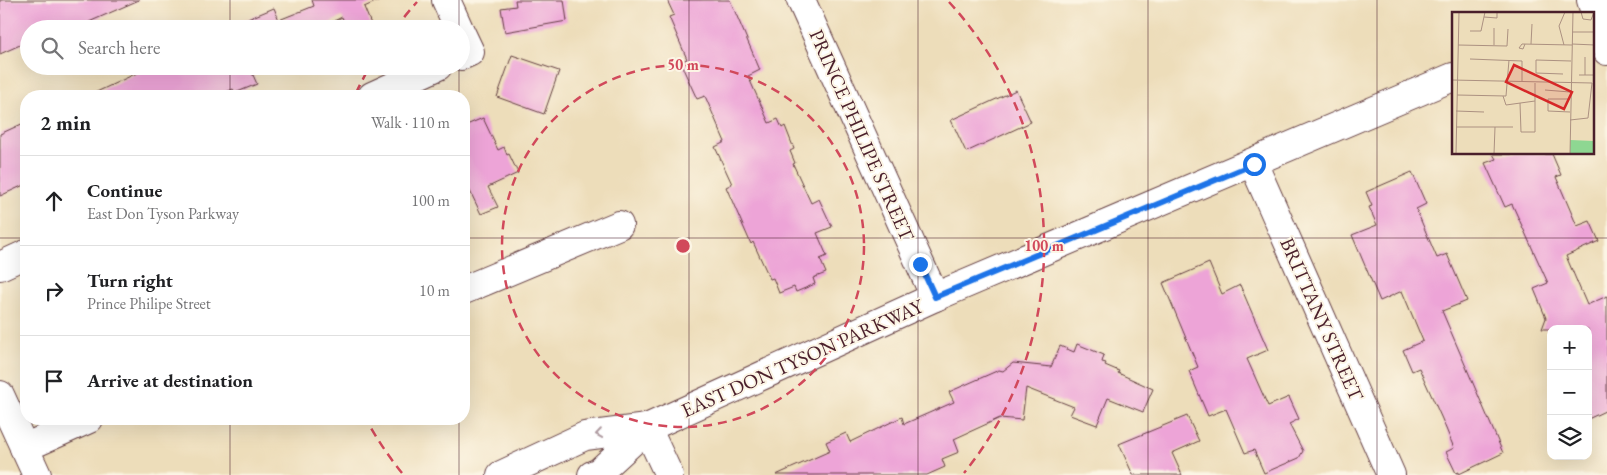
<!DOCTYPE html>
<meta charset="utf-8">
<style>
body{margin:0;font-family:"EB Garamond",serif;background:#f2f2f2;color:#202124}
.controls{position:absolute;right:15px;bottom:15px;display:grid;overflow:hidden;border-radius:10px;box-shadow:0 5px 20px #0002}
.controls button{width:45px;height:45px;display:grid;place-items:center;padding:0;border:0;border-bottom:1px solid #e0e0e0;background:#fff;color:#202124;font:25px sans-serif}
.stop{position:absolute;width:15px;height:15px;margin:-11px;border:4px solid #1a73e8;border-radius:50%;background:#fff}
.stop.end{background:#1a73e8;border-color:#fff;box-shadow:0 1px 5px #0008}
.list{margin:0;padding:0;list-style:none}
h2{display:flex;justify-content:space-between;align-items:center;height:65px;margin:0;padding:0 20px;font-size:21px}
h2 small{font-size:16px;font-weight:400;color:#757577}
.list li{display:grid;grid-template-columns:32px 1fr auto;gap:15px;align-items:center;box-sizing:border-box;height:90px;padding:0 20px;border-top:1px solid #e0e0e0}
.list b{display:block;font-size:19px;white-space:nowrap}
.list p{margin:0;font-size:16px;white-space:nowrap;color:#757577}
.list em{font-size:16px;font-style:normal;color:#757577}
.icon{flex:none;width:28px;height:28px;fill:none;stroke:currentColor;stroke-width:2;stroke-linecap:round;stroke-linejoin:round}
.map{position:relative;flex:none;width:1607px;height:475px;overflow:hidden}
.search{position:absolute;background:#fff;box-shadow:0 5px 20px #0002;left:20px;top:20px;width:450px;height:55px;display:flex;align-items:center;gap:12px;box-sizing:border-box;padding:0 18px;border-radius:28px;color:#757577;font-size:19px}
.panel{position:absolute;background:#fff;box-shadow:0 5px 20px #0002;left:20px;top:90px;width:450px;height:335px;border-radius:20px}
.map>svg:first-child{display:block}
.building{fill:#eda4d7}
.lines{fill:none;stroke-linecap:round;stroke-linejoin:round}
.minor-casing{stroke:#623c40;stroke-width:30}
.major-casing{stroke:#623c40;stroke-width:30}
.minor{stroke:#fff;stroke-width:28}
.major{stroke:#fff;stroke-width:28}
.oneway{stroke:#ae9aa0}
.route{stroke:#1a73e8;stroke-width:6}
.grid{fill:none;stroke:#4a1f2b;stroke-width:1;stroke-opacity:0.55}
.ring{fill:none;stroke:#d1495b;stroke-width:2.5;stroke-dasharray:9 6}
.labels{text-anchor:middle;stroke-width:4;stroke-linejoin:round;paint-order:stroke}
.street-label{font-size:20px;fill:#4a1f2b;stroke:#fcf5e5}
.inset-road{fill:none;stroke:#ac9181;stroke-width:1}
.view{fill:#d62828;fill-opacity:0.15;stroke:#d62828;stroke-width:2.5}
.inset-edge{fill:none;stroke:#4a1f2b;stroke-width:2.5}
.centre{fill:#d1495b;stroke:#fcf5e5;stroke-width:2.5}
.ring-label{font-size:15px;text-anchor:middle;font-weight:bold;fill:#d1495b;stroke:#fcf5e5;stroke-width:4;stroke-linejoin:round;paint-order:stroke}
</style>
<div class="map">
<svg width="1607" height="475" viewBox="0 0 1607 475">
<rect width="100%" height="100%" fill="#fcf5e5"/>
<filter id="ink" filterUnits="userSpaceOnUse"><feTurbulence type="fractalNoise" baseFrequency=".02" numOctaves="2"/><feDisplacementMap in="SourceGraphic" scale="10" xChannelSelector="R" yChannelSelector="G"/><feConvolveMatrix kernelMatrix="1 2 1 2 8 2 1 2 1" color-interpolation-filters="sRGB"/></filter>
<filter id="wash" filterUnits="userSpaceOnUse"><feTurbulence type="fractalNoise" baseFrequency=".0096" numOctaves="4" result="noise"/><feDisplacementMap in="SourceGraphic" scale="20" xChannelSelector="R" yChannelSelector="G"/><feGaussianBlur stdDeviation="1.12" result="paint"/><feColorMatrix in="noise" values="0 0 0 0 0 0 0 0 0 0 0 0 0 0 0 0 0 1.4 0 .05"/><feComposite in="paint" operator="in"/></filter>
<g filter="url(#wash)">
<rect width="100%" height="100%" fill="#edddba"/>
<g id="blocks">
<!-- building -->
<g class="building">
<polygon points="0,0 139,0 89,22 92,29 29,29 29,41 0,54"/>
<polygon points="312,0 380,0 364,7 373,29 347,29 342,17 318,29 224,29 274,8 279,20 314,6"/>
<polygon points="515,0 564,0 567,21 505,32 501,8 516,6"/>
<polygon points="667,0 730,0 760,70 748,76 769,123 778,119 782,128 785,126 794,149 790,151 795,163 793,164 811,203 819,199 832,227 817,233 827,256 820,259 826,273 813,278 815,284 796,292 794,287 779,293 773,278 770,279 753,242 751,244 726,187 732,184 715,147 725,142 705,96 697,99 680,62 687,59 669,17 674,15"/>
<polygon points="512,55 559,71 544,114 497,97"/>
<polygon points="152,66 249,66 257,84 235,93 233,89 217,96 88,96"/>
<polygon points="1016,90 1031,122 966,152 951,120"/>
<polygon points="483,118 498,150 504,147 507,155 509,154 518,173 488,187 498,207 481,214 469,189 464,192 464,126"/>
<polygon points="26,122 26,184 0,196 0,134"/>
<polygon points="1493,154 1552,154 1561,175 1556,177 1577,226 1590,221 1599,241 1566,256 1587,305 1607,296 1607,410 1588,419 1588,329 1542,329 1546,318 1534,289 1548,283 1512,204 1505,207 1485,163 1496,159"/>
<polygon points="1412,172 1426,204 1416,209 1437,258 1447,254 1467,301 1442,311 1503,453 1459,474 1459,472 1456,473 1446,452 1454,448 1442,419 1419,368 1412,371 1403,350 1423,341 1402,291 1380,301 1352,235 1377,225 1369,207 1372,206 1366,192"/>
<polygon points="1209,263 1222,294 1240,285 1268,350 1247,359 1268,406 1289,397 1299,419 1289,424 1303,451 1299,458 1264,473 1254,450 1245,453 1226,409 1208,416 1189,371 1198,367 1163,283"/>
<polygon points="1077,344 1104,355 1102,362 1106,363 1105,365 1119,371 1118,373 1153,389 1143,412 1108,398 1097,425 1070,415 1074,407 1026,388 1022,420 1000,418 954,439 959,452 942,459 945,467 927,475 776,475 830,451 826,442 846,433 850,442 902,417 904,424 954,402 949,392 999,370 1003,371 1013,363 1051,367 1060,346 1074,352"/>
<polygon points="1187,416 1199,441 1172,453 1182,475 1133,475 1119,444"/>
</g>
</g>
</g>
<g filter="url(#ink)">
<use href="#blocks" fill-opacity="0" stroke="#623c40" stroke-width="1"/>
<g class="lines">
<defs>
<g id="minor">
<polyline points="446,0 459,29"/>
<polyline points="801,0 935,297"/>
<polyline points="1591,0 1607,51"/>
<polyline points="461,33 470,52 461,56"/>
<polyline points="372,96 438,66"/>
<polyline points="1253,163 1391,475"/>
<polyline points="0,266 26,254"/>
<polyline points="464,290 619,225"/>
<polyline points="0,395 37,475"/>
<polyline points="647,428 669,475"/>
<polyline points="24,448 89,419"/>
</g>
<g id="major">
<polyline points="1593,17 1607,11"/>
<polyline points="501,475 585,436 647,428 935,297 1453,77"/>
<polyline points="592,475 599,472 647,428"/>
</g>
</defs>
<!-- minor casing -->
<use href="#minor" class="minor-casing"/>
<!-- major casing -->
<use href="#major" class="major-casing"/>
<!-- minor -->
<use href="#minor" class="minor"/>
<!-- major -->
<use href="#major" class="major"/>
</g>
<!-- one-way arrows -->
<defs><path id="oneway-chevron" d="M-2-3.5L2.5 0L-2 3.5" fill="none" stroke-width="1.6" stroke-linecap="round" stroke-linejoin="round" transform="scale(1.25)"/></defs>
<use class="oneway" href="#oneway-chevron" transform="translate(599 434) rotate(172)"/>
</g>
<g class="lines" filter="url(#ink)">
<!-- route -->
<polyline class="route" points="920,264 935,297 1254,164"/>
</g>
<!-- grid -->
<path class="grid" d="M230 0V29M459 0V29M689 0V475M918 0V475M1148 0V475M1377 0V475M230 66V96M459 66V96M0 238H26M464 238H1607M230 419V475M459 419V475"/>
<!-- distance rings -->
<g class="ring">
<circle cx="683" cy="246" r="181"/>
<path d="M402 473A361 361 0 0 1 367 421M356 93A361 361 0 0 1 369 68M395 29A361 361 0 0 1 417 2M949 2A361 361 0 0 1 964 473"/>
</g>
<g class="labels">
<!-- street labels -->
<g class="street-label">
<text transform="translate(862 135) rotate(66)" y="7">PRINCE PHILIPE STREET</text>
<text transform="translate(1322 319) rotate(66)" y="7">BRITTANY STREET</text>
<text transform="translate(802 358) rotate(-24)" y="7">EAST DON TYSON PARKWAY</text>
</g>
</g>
<!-- overview -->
<g transform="translate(1452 12)">
<rect width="142" height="142" fill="#edddba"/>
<path d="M118 128 142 129V142H118Z" fill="#8ed792"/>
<path class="inset-road" d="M129 0 131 7 139 8 142 0M32 5 45 6V0M18 19H29L33 0M120 20H143M73 32 71 37 67 36 70 32 120 33M79 32 80 12M120 32 143 33M6 33 55 34 56 17M42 33V16M112 33 107 14 113 0M18 47 70 49V69M111 62 84 61V48L119 49M127 63H143M133 63V45M0 68 140 71M93 78 118 80M5 83 54 84 57 48M51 84 54 93 83 89M68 91 69 120H83V71M4 99 32 100M118 100 96 99V87H118M118 108 136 106 140 71M4 115H61M4 142 7 0M42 142 43 115M118 142 121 0"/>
<path class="view" d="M62 53 120 80 112 97 54 70Z"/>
<rect width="142" height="142" class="inset-edge"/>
</g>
<circle cx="683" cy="246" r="8" class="centre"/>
<g class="ring-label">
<text x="683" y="70">50 m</text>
<text x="1044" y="251">100 m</text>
</g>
</svg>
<div class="controls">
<button>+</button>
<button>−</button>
<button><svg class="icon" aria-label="layers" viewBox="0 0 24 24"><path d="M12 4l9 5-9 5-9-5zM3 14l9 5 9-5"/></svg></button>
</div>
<div class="stop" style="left:1254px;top:164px"></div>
<div class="stop end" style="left:920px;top:264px"></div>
<div class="search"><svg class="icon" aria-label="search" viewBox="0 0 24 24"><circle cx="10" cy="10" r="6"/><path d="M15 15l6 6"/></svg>Search here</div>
<section class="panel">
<h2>2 min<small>Walk · 110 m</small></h2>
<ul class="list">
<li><svg class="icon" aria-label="ahead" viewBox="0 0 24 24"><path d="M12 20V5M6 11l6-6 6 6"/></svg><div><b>Continue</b><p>East Don Tyson Parkway</p></div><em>100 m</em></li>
<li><svg class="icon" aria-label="right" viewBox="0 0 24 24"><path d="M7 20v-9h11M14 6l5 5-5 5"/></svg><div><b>Turn right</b><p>Prince Philipe Street</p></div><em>10 m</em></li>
<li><svg class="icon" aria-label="arrive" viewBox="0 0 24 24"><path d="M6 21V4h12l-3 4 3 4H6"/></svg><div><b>Arrive at destination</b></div></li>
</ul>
</section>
</div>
